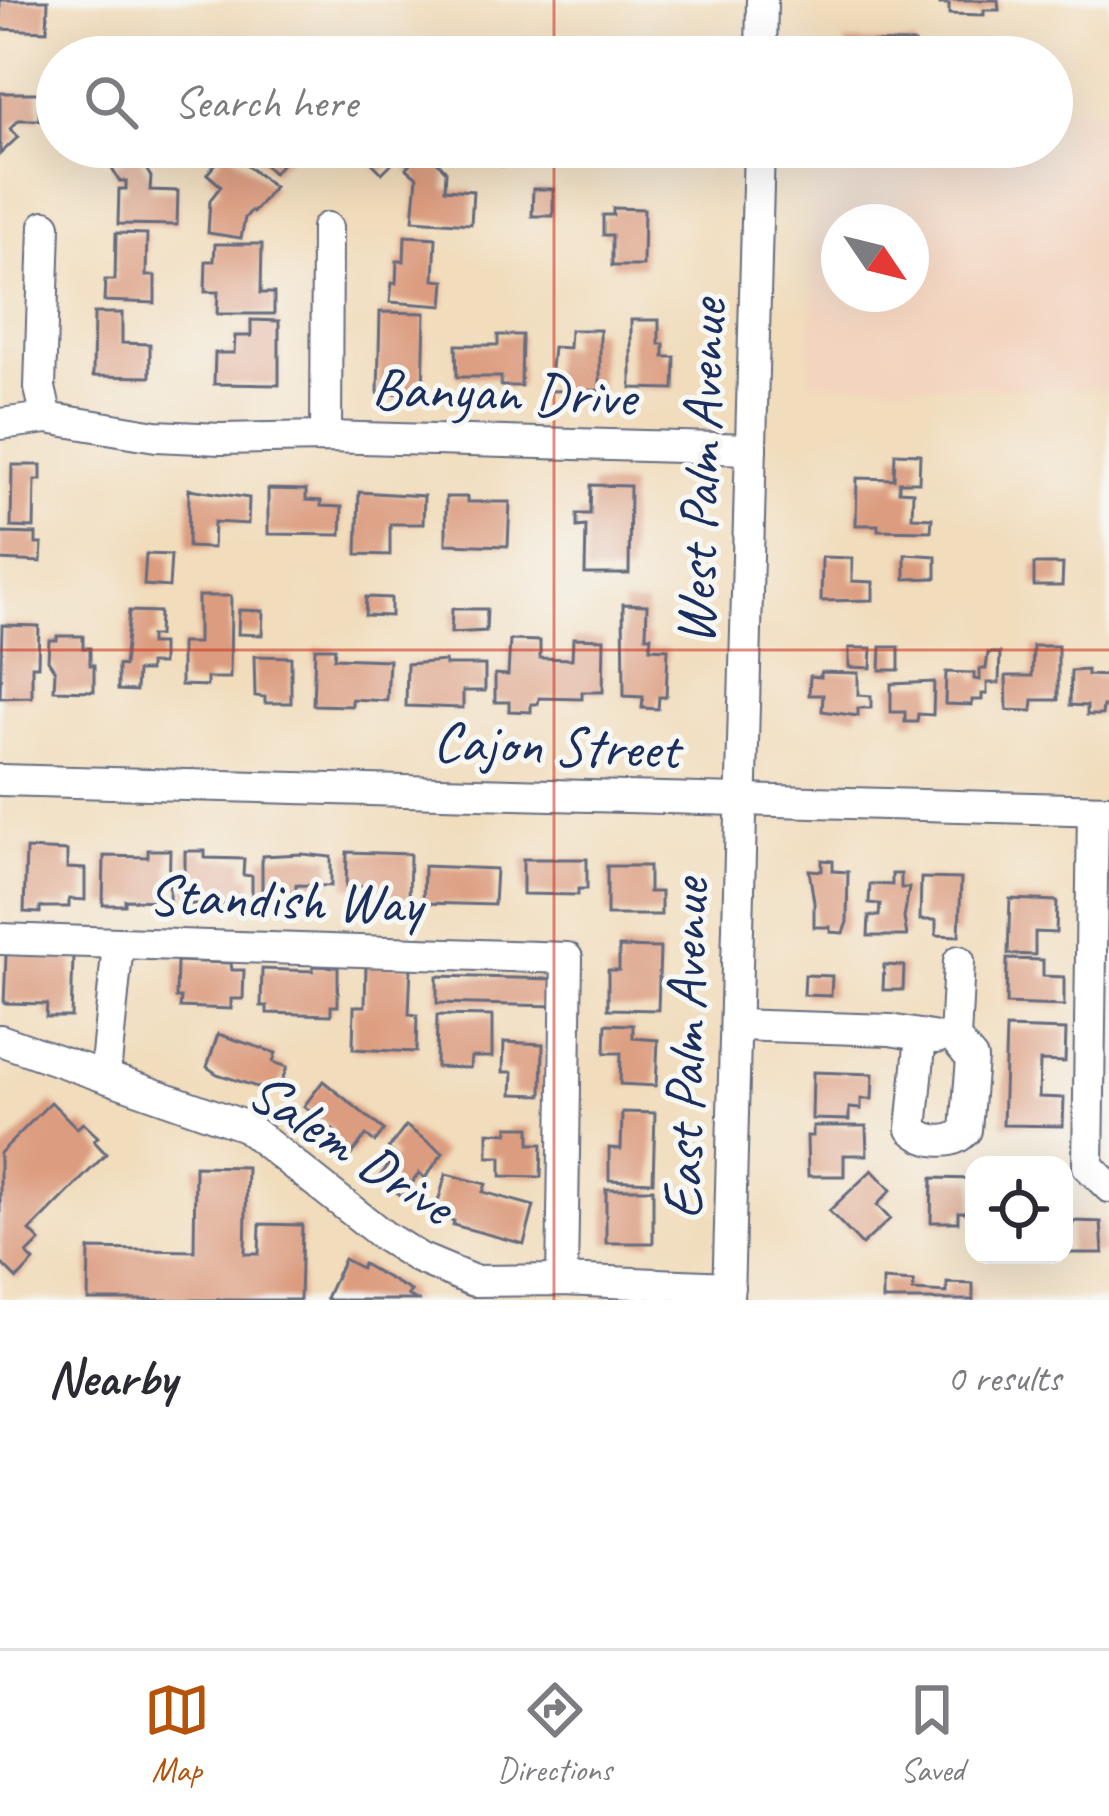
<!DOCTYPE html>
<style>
body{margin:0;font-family:Caveat,sans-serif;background:#f7f7f7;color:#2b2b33}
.controls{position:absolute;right:36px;bottom:36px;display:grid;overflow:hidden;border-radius:24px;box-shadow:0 12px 48px #0002}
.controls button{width:108px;height:108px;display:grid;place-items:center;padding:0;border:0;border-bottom:3px solid #e1e1e2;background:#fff;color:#2b2b33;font:60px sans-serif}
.compass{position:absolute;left:821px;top:204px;width:108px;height:108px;border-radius:50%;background:#fff;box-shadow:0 12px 48px #0002;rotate:125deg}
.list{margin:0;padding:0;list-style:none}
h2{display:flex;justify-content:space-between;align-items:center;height:156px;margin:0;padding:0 48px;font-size:51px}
h2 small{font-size:39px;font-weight:400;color:#7c7c81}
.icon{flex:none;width:66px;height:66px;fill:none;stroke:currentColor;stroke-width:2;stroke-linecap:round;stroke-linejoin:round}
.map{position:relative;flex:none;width:1109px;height:1300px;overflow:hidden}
.search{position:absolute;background:#fff;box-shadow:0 12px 48px #0002;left:36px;right:36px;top:36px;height:132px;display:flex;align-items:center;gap:30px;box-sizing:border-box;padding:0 42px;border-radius:66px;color:#7c7c81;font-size:45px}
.sheet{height:348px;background:#fff}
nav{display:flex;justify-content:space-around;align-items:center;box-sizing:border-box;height:168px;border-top:3px solid #e1e1e2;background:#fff;font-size:33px;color:#7c7c81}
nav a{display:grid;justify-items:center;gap:6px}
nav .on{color:#b45309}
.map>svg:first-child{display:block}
.built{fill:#f3d4bf;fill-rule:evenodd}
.building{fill:#dc9c7f}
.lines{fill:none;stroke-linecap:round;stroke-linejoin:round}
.minor-casing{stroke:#666c7f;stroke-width:34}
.minor{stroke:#fff;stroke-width:30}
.grid{fill:none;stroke:#c8321e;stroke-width:3;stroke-opacity:0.55}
.labels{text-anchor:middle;stroke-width:10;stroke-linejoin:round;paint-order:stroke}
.street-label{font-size:57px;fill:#1b2f5e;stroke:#f6f6f2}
</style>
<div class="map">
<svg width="1109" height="1300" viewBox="0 0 1109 1300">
<rect width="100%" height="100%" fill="#f6f6f2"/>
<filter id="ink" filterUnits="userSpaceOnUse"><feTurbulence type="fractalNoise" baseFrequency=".00833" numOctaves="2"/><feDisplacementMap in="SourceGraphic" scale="24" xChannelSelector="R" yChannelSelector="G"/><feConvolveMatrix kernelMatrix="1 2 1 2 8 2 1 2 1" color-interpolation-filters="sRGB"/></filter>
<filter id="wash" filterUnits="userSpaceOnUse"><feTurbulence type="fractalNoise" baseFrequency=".004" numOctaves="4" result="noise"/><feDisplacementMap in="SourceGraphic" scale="48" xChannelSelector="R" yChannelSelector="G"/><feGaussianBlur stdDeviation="2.7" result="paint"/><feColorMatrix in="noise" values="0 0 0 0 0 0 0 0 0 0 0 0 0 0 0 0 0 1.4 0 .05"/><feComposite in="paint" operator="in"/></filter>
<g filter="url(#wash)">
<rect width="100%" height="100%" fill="#f1dcbb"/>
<!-- built -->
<path class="built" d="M1052 108 1109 110V390L810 382 815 147H1052ZM839 222H911V294H839Z"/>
<g id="blocks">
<!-- building -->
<g class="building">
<polygon points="0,0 48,0 47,31 0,29"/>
<polygon points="940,0 998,0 999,10 984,10 984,15 949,14 949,4 940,4"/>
<polygon points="846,42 915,43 914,57 845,57"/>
<polygon points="0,93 39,93 39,120 19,120 10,129 18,137 0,154"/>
<polygon points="247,147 293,147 296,149 273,173"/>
<polygon points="356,147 408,147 382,173"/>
<polygon points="423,147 446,171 445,189 473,191 471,224 413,220 417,177 406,168"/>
<polygon points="503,147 528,147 527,167 502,166"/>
<polygon points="227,150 274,187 253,213 251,211 245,218 241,238 208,233 210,200 221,186 207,174"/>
<polygon points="136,152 151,177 150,190 178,191 177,225 118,224 119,189 126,189 126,181 119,181 111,167"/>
<polygon points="533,189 553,189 553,216 532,216"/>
<polygon points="613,208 644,209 643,266 612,266 612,235 603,235 603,215 613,215"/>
<polygon points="116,233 147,234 146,276 155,276 155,303 104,301 105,280 115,280"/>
<polygon points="405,236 436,238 434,280 445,281 443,306 390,302 392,283 396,283 397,261 404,261"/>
<polygon points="215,244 262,244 261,293 274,293 274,314 217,314 218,292 205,292 206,261 214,261"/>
<polygon points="380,312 425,313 423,394 378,393"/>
<polygon points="94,313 122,313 122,343 150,344 150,377 93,376"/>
<polygon points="251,320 279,321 279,385 214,384 215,353 234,353 235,336 251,336"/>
<polygon points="631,320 659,320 659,344 664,344 664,357 675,357 674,389 631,388"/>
<polygon points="570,330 600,330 600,390 549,391 553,347 569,348"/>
<polygon points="498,335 522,335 521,386 501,386 501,377 457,377 456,345 498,345"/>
<polygon points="895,453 920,454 919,482 899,482 899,491 913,492 912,517 932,518 931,531 878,530 878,525 856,525 857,478 894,479"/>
<polygon points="12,465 41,465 41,480 35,480 34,528 11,527"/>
<polygon points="591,485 630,486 629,574 585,574 586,526 577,527 577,514 590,514"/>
<polygon points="189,489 249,498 248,524 214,522 213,548 188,547"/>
<polygon points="268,489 306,490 306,500 321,501 321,506 342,507 341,535 268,534"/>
<polygon points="359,492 424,496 423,524 390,524 390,555 357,554"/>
<polygon points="446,497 467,497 467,502 510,502 508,546 446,544"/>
<polygon points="0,533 36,534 36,544 42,544 41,562 0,560"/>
<polygon points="146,554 171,555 169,587 144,585"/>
<polygon points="905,554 936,556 936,578 905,579"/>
<polygon points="822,557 852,558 852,581 873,582 873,600 821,601"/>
<polygon points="1034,564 1063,564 1062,586 1034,586"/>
<polygon points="198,596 231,596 230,678 207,678 207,686 181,685 181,643 198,643"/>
<polygon points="366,597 391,598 391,616 365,615"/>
<polygon points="623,604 647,605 646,636 651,636 650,648 668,649 666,697 659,697 658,709 642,708 643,697 624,696"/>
<polygon points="452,609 487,609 486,631 451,633"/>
<polygon points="239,610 263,611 262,635 238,634"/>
<polygon points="129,611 159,612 158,636 150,636 150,644 162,644 162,664 149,664 149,671 137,671 136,691 118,690 118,665 124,666"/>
<polygon points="2,625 39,626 38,666 32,666 32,697 0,698"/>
<polygon points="57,636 83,636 83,648 90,648 90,665 94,665 94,691 54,690 55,671 48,660 49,640 57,640"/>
<polygon points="573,638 604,639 603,692 582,692 582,699 539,698 538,704 531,704 531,712 509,711 509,702 495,702 495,674 508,675 510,640 540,641 540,658 572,659"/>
<polygon points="1033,646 1058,646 1058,700 1033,700 1032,711 1007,710 1006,676 1032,676"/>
<polygon points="881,647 899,647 899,670 880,670"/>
<polygon points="315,648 335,648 334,658 389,660 387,701 352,699 352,706 313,705"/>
<polygon points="849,648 872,648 871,668 849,667"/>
<polygon points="988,653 1000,653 999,683 987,683 987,694 982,694 982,700 972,700 972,705 945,704 946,672 974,673 974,679 980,680 980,669 986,669"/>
<polygon points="254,656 291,657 291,703 265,703 265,697 255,696"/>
<polygon points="445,661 445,665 485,665 485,691 463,691 463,708 406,706 407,664"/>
<polygon points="1087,670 1087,675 1109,676 1109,706 1103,706 1102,715 1087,715 1087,706 1070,705 1071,671"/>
<polygon points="821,672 858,673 858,695 871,696 871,708 858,708 858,716 822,711 823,695 809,695 810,676 821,677"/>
<polygon points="934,682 933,715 918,714 917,722 905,722 905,712 891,712 891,684"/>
<polygon points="26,849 67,851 67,868 85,869 85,900 69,899 69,907 40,907 40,913 24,912"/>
<polygon points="148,850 170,850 169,901 125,900 125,905 103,905 104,856 148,857"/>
<polygon points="185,851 205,851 205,858 244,859 243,875 252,876 252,901 235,901 235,905 185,904"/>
<polygon points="347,852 410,854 409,901 367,900 368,887 346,887"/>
<polygon points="302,854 331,857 331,886 296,885 296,893 262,893 262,856"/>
<polygon points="523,859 587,859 587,889 578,889 578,895 523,894"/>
<polygon points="822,860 833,861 833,871 848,872 847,922 843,933 830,932 830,927 814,927 814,902 809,870 822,871"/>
<polygon points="424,866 496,869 494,905 423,903"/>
<polygon points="607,866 649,866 649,892 661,892 661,915 607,915"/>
<polygon points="892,874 901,874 901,888 909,888 904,918 907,936 868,936 869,916 879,916 880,904 869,903 870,884 892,885"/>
<polygon points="921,878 961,879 959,936 936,935 936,920 920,920"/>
<polygon points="1010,899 1057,901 1056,933 1035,932 1035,955 1008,954"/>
<polygon points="619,947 660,948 658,1010 608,1009 608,970 619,970"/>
<polygon points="9,952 60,954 73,957 71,1017 46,1017 47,1004 4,1003 6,956"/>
<polygon points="1007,959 1043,960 1043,976 1064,977 1064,1006 1006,1004"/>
<polygon points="177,961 231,963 232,970 244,970 243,999 231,999 231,1009 180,1007 181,998 176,998"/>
<polygon points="366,964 411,966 409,1014 417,1015 416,1052 353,1049 354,1006 365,1006"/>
<polygon points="884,965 904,966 903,990 883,990"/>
<polygon points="313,966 338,967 338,1006 331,1006 331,1015 267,1013 267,1006 261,1006 262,969 313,971"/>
<polygon points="805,975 832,976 831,996 804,995"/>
<polygon points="437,976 556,979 555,1006 437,1003"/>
<polygon points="437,1015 492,1016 492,1057 471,1057 470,1068 436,1067"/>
<polygon points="606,1024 633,1025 633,1038 658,1040 656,1086 620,1084 621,1053 605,1053"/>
<polygon points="1006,1028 1066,1030 1065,1062 1040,1061 1039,1097 1064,1098 1063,1126 1003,1125"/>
<polygon points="218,1034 276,1053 273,1062 287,1067 278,1091 265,1086 263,1089 217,1074 207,1067"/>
<polygon points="504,1042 543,1044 542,1095 512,1094 513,1072 503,1072"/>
<polygon points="813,1072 873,1074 872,1099 861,1099 861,1109 849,1108 849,1120 812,1119"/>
<polygon points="323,1081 384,1130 375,1142 366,1135 351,1155 329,1137 334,1131 304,1106"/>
<polygon points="51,1102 77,1128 83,1123 98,1137 94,1141 106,1154 30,1231 40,1241 27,1254 34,1261 17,1279 0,1262 0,1153"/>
<polygon points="622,1112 655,1113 653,1182 609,1180 609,1148 621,1149"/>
<polygon points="406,1126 443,1153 425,1178 419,1173 402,1196 378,1179 396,1155 388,1149"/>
<polygon points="813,1126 866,1126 867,1155 844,1155 844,1176 808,1176 807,1136 813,1136"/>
<polygon points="508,1127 530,1127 530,1144 542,1144 541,1177 501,1176 501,1157 488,1157 488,1132 508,1133"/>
<polygon points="195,1166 247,1167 245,1254 259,1254 260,1224 302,1225 300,1300 88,1300 89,1249 194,1251"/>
<polygon points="872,1170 891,1190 877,1205 890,1219 862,1245 829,1211"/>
<polygon points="446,1174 486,1184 483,1192 534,1206 524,1244 453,1225 454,1221 434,1216"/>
<polygon points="932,1178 974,1179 974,1212 958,1212 958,1222 931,1222"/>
<rect x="606" y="1189" width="47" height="54"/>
<polygon points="1074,1221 1101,1222 1103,1253 1069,1253 1070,1232"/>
<polygon points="344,1259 361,1268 363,1264 411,1291 408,1295 417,1300 330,1300 326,1298"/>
<polygon points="883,1280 914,1282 913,1291 947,1293 947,1283 973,1284 973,1300 883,1300"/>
</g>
</g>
</g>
<g filter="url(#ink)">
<use href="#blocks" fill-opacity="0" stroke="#666c7f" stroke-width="3"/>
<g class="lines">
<defs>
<g id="minor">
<polyline points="761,57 762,0"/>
<polyline points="45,226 40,388 47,418"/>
<polyline points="0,424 47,418 156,436 221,439 326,437 751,449"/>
<polyline points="326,437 327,228"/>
<polyline points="0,780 1109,810"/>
<polyline points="1093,810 1088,1166 1109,1187"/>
<polyline points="0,939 567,958 562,1280"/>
<polyline points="736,1025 890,1030 937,1038"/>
<path d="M921 1036 912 1129C927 1143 952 1146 966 1130L972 1059 955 1039 959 961"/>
<polyline points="0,1040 245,1126 384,1236 419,1258 474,1281 562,1280 729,1287"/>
<polyline points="105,1075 118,944"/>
<polyline points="728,1300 759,147"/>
</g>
</defs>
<!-- minor casing -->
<use href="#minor" class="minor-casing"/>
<!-- minor -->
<use href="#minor" class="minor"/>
</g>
</g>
<!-- grid -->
<path class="grid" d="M554 0V57M554 147V1300M0 650H1109"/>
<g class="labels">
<!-- street labels -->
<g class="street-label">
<text transform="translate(504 391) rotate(2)" y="20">Banyan Drive</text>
<text transform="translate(699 472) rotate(-88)" y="20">West Palm Avenue</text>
<text transform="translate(556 744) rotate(2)" y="20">Cajon Street</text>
<text transform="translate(285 898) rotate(2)" y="20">Standish Way</text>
<text transform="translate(684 1049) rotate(-89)" y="20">East Palm Avenue</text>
<text transform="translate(352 1147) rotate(33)" y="20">Salem Drive</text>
</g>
</g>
</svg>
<div class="controls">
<button><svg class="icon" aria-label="locate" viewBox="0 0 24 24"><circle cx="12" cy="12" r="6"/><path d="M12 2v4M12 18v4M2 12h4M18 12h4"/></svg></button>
</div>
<svg class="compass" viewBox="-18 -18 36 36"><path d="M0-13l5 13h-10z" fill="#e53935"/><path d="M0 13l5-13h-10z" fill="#7c7c81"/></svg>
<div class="search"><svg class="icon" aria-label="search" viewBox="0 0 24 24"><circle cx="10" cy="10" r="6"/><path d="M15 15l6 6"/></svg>Search here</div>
</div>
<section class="sheet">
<h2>Nearby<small>0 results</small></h2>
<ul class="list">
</ul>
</section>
<nav>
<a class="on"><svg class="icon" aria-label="map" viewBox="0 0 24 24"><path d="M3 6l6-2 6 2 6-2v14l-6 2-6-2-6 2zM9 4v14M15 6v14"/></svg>Map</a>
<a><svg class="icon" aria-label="directions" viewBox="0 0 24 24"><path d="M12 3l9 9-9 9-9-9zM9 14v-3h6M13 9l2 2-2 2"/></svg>Directions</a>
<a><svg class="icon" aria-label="saved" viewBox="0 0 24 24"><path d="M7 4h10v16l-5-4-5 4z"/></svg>Saved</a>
</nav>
